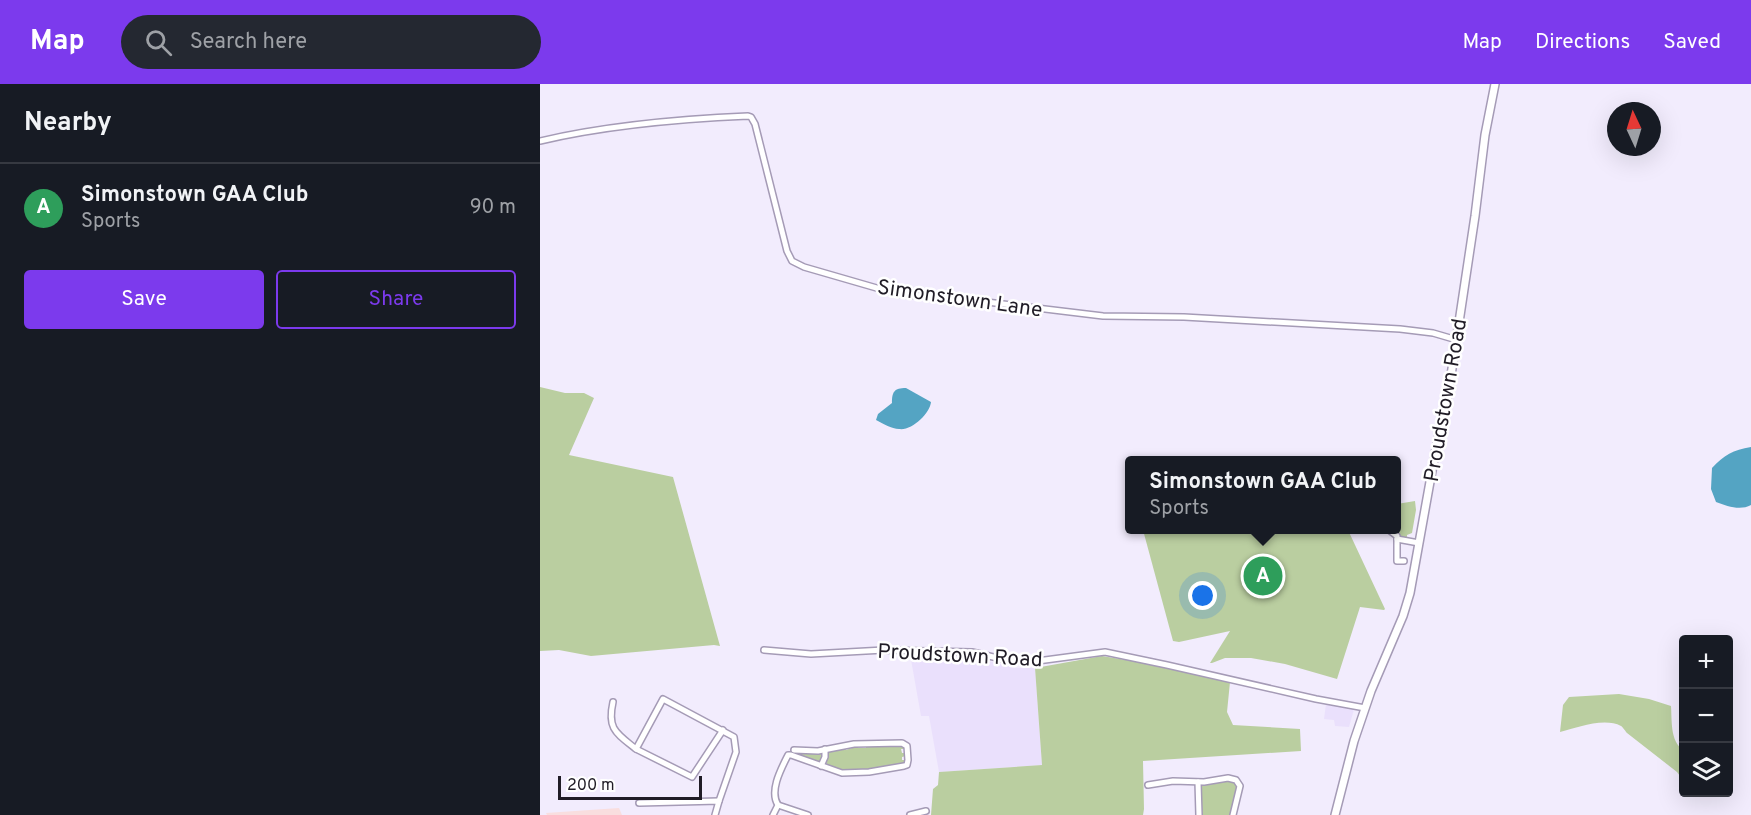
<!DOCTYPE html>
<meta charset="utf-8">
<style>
body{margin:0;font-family:Overpass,sans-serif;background:#242831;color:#f1f3f6}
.controls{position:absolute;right:18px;bottom:18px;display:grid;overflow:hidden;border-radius:6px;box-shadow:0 6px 24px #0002}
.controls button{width:54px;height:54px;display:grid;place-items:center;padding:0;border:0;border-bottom:2px solid #363941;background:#171b24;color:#f1f3f6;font:30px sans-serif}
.compass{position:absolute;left:1067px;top:18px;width:54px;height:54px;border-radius:50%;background:#171b24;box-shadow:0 6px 24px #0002;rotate:356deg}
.scale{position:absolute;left:18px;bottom:15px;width:144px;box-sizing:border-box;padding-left:6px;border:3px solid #201c26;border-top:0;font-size:16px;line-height:21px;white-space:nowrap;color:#201c26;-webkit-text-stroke:4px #fff;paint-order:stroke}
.you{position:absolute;left:663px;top:512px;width:21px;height:21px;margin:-15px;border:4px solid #fff;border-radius:50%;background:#1a73e8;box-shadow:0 0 0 9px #1a73e833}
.badge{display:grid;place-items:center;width:39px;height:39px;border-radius:50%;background:#7c3aed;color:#fff;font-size:20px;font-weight:700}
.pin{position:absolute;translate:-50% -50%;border:3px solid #fff;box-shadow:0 2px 6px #0006}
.popup{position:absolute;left:585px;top:372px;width:276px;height:78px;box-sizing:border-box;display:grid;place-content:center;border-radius:6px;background:#171b24;filter:drop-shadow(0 2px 4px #0005);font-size:20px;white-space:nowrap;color:#9ea1a6}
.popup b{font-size:22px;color:#f1f3f6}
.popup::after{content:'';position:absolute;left:50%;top:100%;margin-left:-12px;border:12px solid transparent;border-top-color:#171b24}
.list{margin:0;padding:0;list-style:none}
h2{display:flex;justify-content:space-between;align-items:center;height:78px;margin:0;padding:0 24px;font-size:26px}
h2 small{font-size:20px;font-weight:400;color:#9ea1a6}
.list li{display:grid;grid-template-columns:39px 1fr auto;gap:18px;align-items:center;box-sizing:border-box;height:90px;padding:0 24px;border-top:2px solid #363941}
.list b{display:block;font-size:22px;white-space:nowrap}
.list p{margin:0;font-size:20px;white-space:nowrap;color:#9ea1a6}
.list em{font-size:20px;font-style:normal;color:#9ea1a6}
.actions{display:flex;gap:12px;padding:18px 24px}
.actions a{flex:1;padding:14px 0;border:2px solid #7c3aed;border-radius:6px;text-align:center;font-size:21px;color:#7c3aed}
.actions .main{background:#7c3aed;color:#fff}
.icon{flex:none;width:33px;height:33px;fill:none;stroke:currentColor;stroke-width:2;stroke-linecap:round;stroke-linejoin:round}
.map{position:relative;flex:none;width:1211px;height:731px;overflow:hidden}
header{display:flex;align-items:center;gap:36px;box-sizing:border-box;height:84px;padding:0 30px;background:#7c3aed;color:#fff}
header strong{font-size:28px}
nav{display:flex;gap:33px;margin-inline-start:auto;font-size:21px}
.search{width:420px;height:54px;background:#242831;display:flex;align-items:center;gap:15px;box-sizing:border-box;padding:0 21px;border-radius:33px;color:#9ea1a6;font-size:22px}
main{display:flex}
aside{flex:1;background:#171b24}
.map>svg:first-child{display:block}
.built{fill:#eae0fc}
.education{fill:#f9dedf}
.green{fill:#bacea0}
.water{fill:#54a4c3}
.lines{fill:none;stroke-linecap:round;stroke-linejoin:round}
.minor-casing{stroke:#a59bb6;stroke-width:8}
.major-casing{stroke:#a59bb6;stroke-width:10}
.minor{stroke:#fff;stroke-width:5}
.major{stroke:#fff;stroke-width:7}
.labels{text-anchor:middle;stroke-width:5;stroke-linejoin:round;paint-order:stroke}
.street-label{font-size:21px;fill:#201c26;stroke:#fff}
</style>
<header>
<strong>Map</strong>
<div class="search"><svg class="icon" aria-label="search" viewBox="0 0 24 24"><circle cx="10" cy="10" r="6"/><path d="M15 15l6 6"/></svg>Search here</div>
<nav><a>Map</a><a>Directions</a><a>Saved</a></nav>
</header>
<main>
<aside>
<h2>Nearby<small></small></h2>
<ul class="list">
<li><span class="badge" style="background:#2e9e5b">A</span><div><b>Simonstown GAA Club</b><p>Sports</p></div><em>90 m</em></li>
</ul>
<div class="actions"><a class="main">Save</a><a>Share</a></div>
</aside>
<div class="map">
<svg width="1211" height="731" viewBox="0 0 1211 731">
<rect width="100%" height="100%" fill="#f2ecfd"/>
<!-- built -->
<g class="built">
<polygon points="370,570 398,570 437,574 477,584 495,584 502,681 399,688 389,632 381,632"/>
<polygon points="789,617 815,622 809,643 795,642 794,636 784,635 786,620"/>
</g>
<!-- education -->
<polygon class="education" points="79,724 82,731 7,731 6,729"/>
<!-- green -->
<g class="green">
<polygon points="0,303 25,309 44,309 54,314 29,371 133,393 180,562 174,561 51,572 19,566 0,567"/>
<polygon points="875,417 876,426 872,449 867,451 867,454 860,452 854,446 856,446 857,420"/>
<polygon points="603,446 808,446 845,525 844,526 820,523 797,595 745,580 711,574 685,574 672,579 670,579 690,547 639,558 633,557"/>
<polygon points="562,572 598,578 690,598 687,628 693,641 760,645 761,667 603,677 604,725 603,731 391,731 393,705 398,701 399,688 502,681 495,584"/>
<path d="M1079 610 1109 615 1131 622C1132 636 1130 657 1143 666V696L1137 688 1087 649C1086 648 1082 642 1081 642 1064 633 1036 644 1020 648L1023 621 1029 613Z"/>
<path d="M362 661 365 665H361L362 669H365L366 672 362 673V676H366L363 680C335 685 313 691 286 681L289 667 305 664 306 666 318 662V664H326V662Z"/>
<polygon points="252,668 281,668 283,670 280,678 277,678"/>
<polygon points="689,696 696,699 698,702 691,731 662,731 661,702"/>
</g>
<!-- water -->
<g class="water">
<path d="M366 304 391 318C390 329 372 347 359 345 352 345 342 339 336 336L338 330 352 319C352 308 354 304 366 304Z"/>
<path d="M1211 363V421C1200 427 1187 422 1176 418L1171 405 1172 384C1184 371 1193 366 1211 363Z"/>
</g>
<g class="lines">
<defs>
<g id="minor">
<path d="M0 57C68 41 138 35 208 32L211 33 215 40 247 167 252 177 264 183 347 207 364 211 405 213 563 232 644 233 860 245 893 249 917 256"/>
<polyline points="849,446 857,452 857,477 864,477"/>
<polyline points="857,455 879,459"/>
<polyline points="224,566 271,570 344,566 432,568 466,576 490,578 565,568 627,581 776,615 825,624"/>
<path d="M73 618C67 645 76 649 96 665"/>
<polyline points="281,682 285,673 285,665"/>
<polyline points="658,698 659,731"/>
<polyline points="608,701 633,697 664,698 688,694 696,696 700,702 693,731"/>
<polyline points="179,717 196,668 194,653 123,615 96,665 152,693 183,646"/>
<polyline points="99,719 179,717 175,731"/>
<polyline points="238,721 268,731"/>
<path d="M233 731 238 721C229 707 241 685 248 671H251L302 689 329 688 364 682 367 681 368 676 367 662 362 659 314 660 278 667 254 666"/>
<polyline points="370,731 386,727"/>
</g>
<polyline id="major" points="795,731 814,657 831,607 863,532 870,509 895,370 910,298 935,132 945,51 955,0"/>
</defs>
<!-- minor casing -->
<use href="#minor" class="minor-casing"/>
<!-- major casing -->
<use href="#major" class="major-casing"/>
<!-- minor -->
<use href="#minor" class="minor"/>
<!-- major -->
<use href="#major" class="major"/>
</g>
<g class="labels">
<!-- street labels -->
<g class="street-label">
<text transform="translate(420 214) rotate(8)" y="7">Simonstown Lane</text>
<text transform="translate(905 316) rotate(-80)" y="7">Proudstown Road</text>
<text transform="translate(420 571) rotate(3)" y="7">Proudstown Road</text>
</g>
</g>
</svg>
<div class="controls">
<button>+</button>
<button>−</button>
<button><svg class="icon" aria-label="layers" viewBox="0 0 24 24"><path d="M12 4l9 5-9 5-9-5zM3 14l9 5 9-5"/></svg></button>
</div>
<svg class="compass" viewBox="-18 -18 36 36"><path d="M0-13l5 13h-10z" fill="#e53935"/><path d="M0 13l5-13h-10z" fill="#9ea1a6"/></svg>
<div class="scale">200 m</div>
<div class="you"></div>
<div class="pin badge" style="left:723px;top:492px;background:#2e9e5b">A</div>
<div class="popup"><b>Simonstown GAA Club</b>Sports</div>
</div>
</main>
